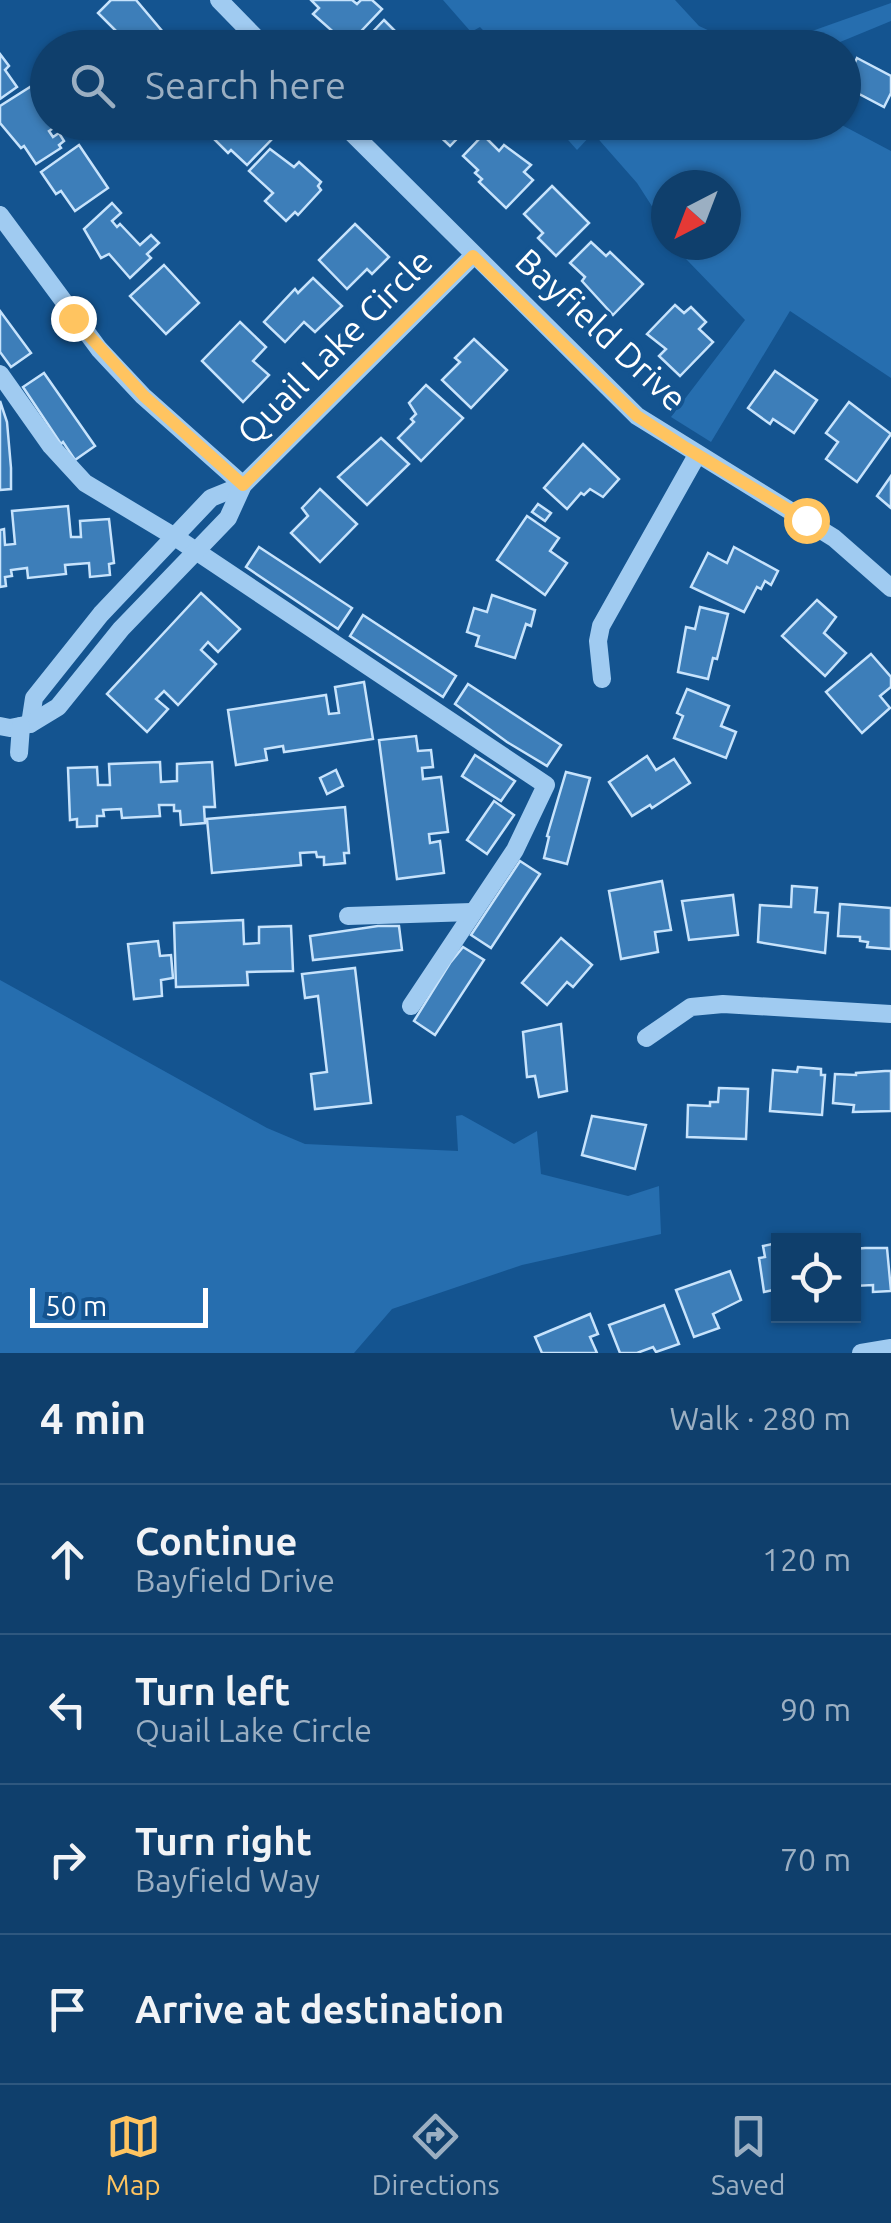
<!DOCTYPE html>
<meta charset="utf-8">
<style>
body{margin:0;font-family:Ubuntu,sans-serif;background:#1d4a74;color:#f1f3f6}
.controls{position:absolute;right:30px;bottom:30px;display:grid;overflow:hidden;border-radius:0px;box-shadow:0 2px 8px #0004}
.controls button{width:90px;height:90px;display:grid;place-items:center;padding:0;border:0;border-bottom:2px solid #2f587f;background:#0f3f6c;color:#f1f3f6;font:50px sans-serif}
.compass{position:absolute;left:651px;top:170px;width:90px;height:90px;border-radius:50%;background:#0f3f6c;box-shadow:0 2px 8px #0004;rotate:222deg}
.scale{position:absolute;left:30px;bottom:25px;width:178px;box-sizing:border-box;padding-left:10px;border:5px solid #fff;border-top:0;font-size:28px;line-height:35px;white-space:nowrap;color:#fff;-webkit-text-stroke:8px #145490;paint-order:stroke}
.stop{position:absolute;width:30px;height:30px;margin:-22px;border:8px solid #ffc460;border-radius:50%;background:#fff}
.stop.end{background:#ffc460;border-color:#fff;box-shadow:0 2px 10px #0008}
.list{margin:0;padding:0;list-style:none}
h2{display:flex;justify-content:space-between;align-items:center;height:130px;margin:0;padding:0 40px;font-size:42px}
h2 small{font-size:32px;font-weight:400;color:#9bafc2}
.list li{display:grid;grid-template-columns:65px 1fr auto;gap:30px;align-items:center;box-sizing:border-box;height:150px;padding:0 40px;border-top:2px solid #2f587f}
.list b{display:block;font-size:38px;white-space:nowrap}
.list p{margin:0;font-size:32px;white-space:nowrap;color:#9bafc2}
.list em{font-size:32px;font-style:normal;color:#9bafc2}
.icon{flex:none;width:55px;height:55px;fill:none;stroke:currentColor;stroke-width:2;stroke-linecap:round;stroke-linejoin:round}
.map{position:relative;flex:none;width:891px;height:1353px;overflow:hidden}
.search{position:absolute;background:#0f3f6c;box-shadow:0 2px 8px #0004;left:30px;right:30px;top:30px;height:110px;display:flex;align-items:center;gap:25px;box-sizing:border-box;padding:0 35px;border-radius:55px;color:#9bafc2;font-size:38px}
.sheet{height:730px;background:#0f3f6c}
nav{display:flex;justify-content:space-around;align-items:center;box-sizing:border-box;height:140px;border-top:2px solid #2f587f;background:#0f3f6c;font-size:28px;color:#9bafc2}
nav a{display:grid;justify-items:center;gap:5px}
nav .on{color:#ffc460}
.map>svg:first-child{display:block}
.green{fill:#266eaf}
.building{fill:#3d7eb9;stroke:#c7e3fc;stroke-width:2.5}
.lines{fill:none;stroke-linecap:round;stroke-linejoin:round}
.minor{stroke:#a0cbf1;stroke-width:18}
.route{stroke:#ffc460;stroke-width:12}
.labels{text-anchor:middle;stroke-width:8;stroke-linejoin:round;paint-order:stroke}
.street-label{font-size:35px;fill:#fff;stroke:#145490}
</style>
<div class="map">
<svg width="891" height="1353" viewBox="0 0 891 1353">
<rect width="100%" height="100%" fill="#145490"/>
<!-- green -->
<g class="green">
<polygon points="443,0 675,0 699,26 745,47 499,47 480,27 471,32"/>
<polygon points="891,3 891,21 828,47 767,47"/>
<polygon points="553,123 838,123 891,151 891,378 790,311 711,442 671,417 745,320 687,260 677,245 726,245 726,185 666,185 666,228 637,183 593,133 577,150"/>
<polygon points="0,980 267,1128 305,1144 458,1151 456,1116 462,1115 514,1144 537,1131 541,1174 628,1196 659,1186 661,1234 522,1265 392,1309 354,1353 0,1353"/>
</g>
<!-- building -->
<g class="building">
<polygon points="111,0 136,0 168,38 158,48 130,45 98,13"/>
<polygon points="311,0 352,0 357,4 361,0 372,0 382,9 348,45 313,14 319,8"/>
<polygon points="384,20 412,48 368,48 363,42"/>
<polygon points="0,54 9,66 5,70 17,87 0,99"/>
<polygon points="857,58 891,76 891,93 884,107 844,86"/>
<polygon points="38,82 48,96 48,108 44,110 48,122 55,127 49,131 53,137 59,133 64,141 59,145 61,148 36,164 24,146 21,148 0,123 0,106"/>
<polygon points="197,122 259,122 274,137 247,165 231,150 228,153"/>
<polygon points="435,122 473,122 450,146 430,127"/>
<polygon points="483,135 499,151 504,145 531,165 524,172 533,180 506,208 479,182 482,179 475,173 478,170 463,156"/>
<polygon points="79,145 108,188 75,211 61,191 56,194 41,172"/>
<polygon points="270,149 294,167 299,162 321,182 318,186 321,190 298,215 295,212 286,221 265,201 273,193 249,171"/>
<polygon points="552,186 589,223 556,256 538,238 543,233 524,214"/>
<polygon points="112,203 121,213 112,221 117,227 120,224 140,245 151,235 159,243 147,254 151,258 130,278 109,254 101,258 84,229"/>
<polygon points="355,224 389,257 372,274 367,269 347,289 319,260"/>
<polygon points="591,242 606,256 610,252 643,284 613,315 582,281 585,277 570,263"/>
<polygon points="164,265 199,303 166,334 130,296"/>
<polygon points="313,278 342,306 315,332 304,322 285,342 264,322 295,289 298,293"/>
<polygon points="675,305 684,313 691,307 706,322 699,329 713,342 680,376 659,356 666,349 647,334"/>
<polygon points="0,311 31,353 11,367 0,352"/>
<polygon points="240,322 266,347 253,361 269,375 243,402 202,361"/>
<polygon points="474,339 507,370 471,408 442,380 460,362 455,358"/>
<polygon points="775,371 817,400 794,433 773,419 770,424 748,408"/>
<polygon points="44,373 95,446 75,460 63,442 61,444 23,387"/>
<polygon points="426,385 463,418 421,461 398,438 414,422 411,419 416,414 409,403"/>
<polygon points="0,401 7,422 11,468 11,489 0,490"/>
<polygon points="849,402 891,434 857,482 826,459 838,442 826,433"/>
<polygon points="381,438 409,464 367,505 338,477"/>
<polygon points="583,444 619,479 603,497 590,489 584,495 581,493 567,509 544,488"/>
<polygon points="891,476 891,508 877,496"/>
<polygon points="320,489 357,524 320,562 291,533 308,516 302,508"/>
<polygon points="538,504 551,513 545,521 532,512"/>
<polygon points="68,506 71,537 81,537 80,521 109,519 114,563 109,564 110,575 90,577 89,563 65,565 66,574 28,578 27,568 11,570 12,576 5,577 6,586 0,587 0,530 4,529 5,545 15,544 12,511"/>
<polygon points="527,516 559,538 550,551 567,563 545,595 497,560"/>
<polygon points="259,547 352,608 338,629 246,567"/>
<polygon points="734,547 778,571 771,585 765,581 761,589 757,587 744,612 691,587 708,553 727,563"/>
<polygon points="201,593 240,629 218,652 208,642 201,650 216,664 178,705 164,691 156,699 168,709 147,732 107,694"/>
<polygon points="492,595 535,610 531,626 526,624 515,658 476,646 479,636 467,632 474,608 487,612"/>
<polygon points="817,600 836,617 824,633 846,653 825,676 782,636"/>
<polygon points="700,607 728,614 717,659 713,658 708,679 678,672 686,627 695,629"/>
<polygon points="363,615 456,676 443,697 350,636"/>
<polygon points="871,654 891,677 891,687 880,696 890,708 862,733 826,692"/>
<polygon points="364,682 373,739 284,752 283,746 265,749 267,760 236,765 228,710 326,695 329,714 339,713 335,687"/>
<polygon points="468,684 561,745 547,766 507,742 455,704"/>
<polygon points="687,689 729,706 721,726 736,732 726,758 674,738 683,716 677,713"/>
<polygon points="416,736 418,751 431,750 433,767 422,768 423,779 441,777 448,832 429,834 430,843 440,841 444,873 397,879 379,740"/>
<polygon points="475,755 515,781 501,801 462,776"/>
<polygon points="647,756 656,770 674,759 690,783 652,808 650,805 632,816 609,782"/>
<polygon points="160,762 161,782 177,781 177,764 212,762 215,807 204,807 205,823 181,825 180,811 174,811 174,805 159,805 160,816 122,818 121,809 103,810 104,816 97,816 97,826 77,827 77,819 70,820 68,768 97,767 98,785 110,785 109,764"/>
<polygon points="336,770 343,786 327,794 320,778"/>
<polygon points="566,772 590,778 567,864 544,858 549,837 547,836"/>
<polygon points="494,801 514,815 487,854 467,840"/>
<polygon points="345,807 349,853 344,853 345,863 324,865 324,857 317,857 316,852 300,853 301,865 212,873 207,819"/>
<polygon points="520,861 540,874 491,948 471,935"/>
<polygon points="662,881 671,930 655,932 658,952 621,959 609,891"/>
<polygon points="792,886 817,888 815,912 828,913 825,953 758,942 760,905 791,907"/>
<polygon points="733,895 738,935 689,940 682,901"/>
<polygon points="840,904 891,908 891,949 867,947 868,942 860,941 860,937 838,936"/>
<polygon points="243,920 244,944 259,943 259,927 291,926 293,971 247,972 248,985 176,987 174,923"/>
<polygon points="378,926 399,926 402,950 313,960 310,936"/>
<polygon points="561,938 592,965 573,987 567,982 547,1005 522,983"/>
<polygon points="158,941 160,956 171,955 173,978 161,980 162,996 134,999 128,944"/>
<polygon points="463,947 484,960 435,1035 414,1021 450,963"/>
<polygon points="355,968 371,1103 315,1109 311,1074 327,1072 318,996 305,998 302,974"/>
<polygon points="561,1024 567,1091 539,1097 535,1076 527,1077 523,1032"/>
<polygon points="798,1067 821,1069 821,1075 825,1075 822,1115 770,1111 773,1070 797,1072"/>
<polygon points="885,1071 891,1071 891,1111 853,1112 854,1105 833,1103 835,1074 856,1075 856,1073"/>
<polygon points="719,1088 748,1089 746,1139 687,1137 688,1105 710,1106 710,1102 718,1102"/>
<polygon points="592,1116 646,1125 635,1169 582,1155"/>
<polygon points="777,1243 778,1289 764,1292 759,1258 765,1257 763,1246"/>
<polygon points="865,1248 887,1248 891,1291 873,1292 873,1285 854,1286 854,1249"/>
<polygon points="730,1271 741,1300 713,1314 719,1328 694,1337 676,1290"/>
<polygon points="664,1305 679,1344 656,1352 653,1347 637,1353 620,1353 609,1325"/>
<polygon points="590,1314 598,1334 590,1337 597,1353 542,1353 535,1337"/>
</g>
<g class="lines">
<!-- minor -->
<g class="minor">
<polyline points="219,0 266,48"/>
<polyline points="341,122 637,416 834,538 891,588"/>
<polyline points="0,215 99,349 143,396 243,485"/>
<polyline points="0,374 51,446 85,483 175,537 546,785 515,850 411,1006"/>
<polyline points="602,679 598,641 601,626 697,455"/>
<polyline points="30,724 34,698 101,614 211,498 243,485"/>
<polyline points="0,726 10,728 30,724 58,707 121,629 228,518 243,485 473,256"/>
<polyline points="19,753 21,726"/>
<polyline points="348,916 472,912"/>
<polyline points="646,1038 691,1007 723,1004 891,1014"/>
<polyline points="861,1353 891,1348"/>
</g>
</g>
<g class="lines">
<!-- route -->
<polyline class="route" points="73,318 144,396 243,485 473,256 637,416 686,448 806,520"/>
</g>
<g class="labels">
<!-- street labels -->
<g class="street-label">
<text transform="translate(601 330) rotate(43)" y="12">Bayfield Drive</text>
<text transform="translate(335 347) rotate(-45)" y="12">Quail Lake Circle</text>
</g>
</g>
</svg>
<div class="controls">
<button><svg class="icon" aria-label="locate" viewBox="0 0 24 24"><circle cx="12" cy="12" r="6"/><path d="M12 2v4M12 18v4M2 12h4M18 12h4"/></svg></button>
</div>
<svg class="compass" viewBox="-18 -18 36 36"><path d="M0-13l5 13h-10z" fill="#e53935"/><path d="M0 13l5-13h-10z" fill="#9bafc2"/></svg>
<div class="scale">50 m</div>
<div class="stop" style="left:806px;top:520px"></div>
<div class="stop end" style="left:73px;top:318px"></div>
<div class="search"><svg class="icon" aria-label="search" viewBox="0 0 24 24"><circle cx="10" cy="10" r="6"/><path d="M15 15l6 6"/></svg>Search here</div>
</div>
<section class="sheet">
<h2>4 min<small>Walk · 280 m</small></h2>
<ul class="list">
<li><svg class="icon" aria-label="ahead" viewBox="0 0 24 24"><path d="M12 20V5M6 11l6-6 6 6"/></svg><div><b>Continue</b><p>Bayfield Drive</p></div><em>120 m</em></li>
<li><svg class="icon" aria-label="left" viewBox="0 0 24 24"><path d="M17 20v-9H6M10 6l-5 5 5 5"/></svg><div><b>Turn left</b><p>Quail Lake Circle</p></div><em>90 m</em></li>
<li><svg class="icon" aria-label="right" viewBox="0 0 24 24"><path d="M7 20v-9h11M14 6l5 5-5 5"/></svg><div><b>Turn right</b><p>Bayfield Way</p></div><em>70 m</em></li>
<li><svg class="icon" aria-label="arrive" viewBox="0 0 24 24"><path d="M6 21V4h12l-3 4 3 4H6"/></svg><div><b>Arrive at destination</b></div></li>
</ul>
</section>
<nav>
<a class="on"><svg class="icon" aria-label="map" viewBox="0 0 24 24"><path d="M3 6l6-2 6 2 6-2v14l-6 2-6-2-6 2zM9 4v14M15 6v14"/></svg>Map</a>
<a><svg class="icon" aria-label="directions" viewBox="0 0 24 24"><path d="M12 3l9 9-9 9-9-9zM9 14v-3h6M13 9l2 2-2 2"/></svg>Directions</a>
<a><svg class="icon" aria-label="saved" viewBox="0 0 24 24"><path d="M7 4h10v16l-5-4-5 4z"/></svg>Saved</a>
</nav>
